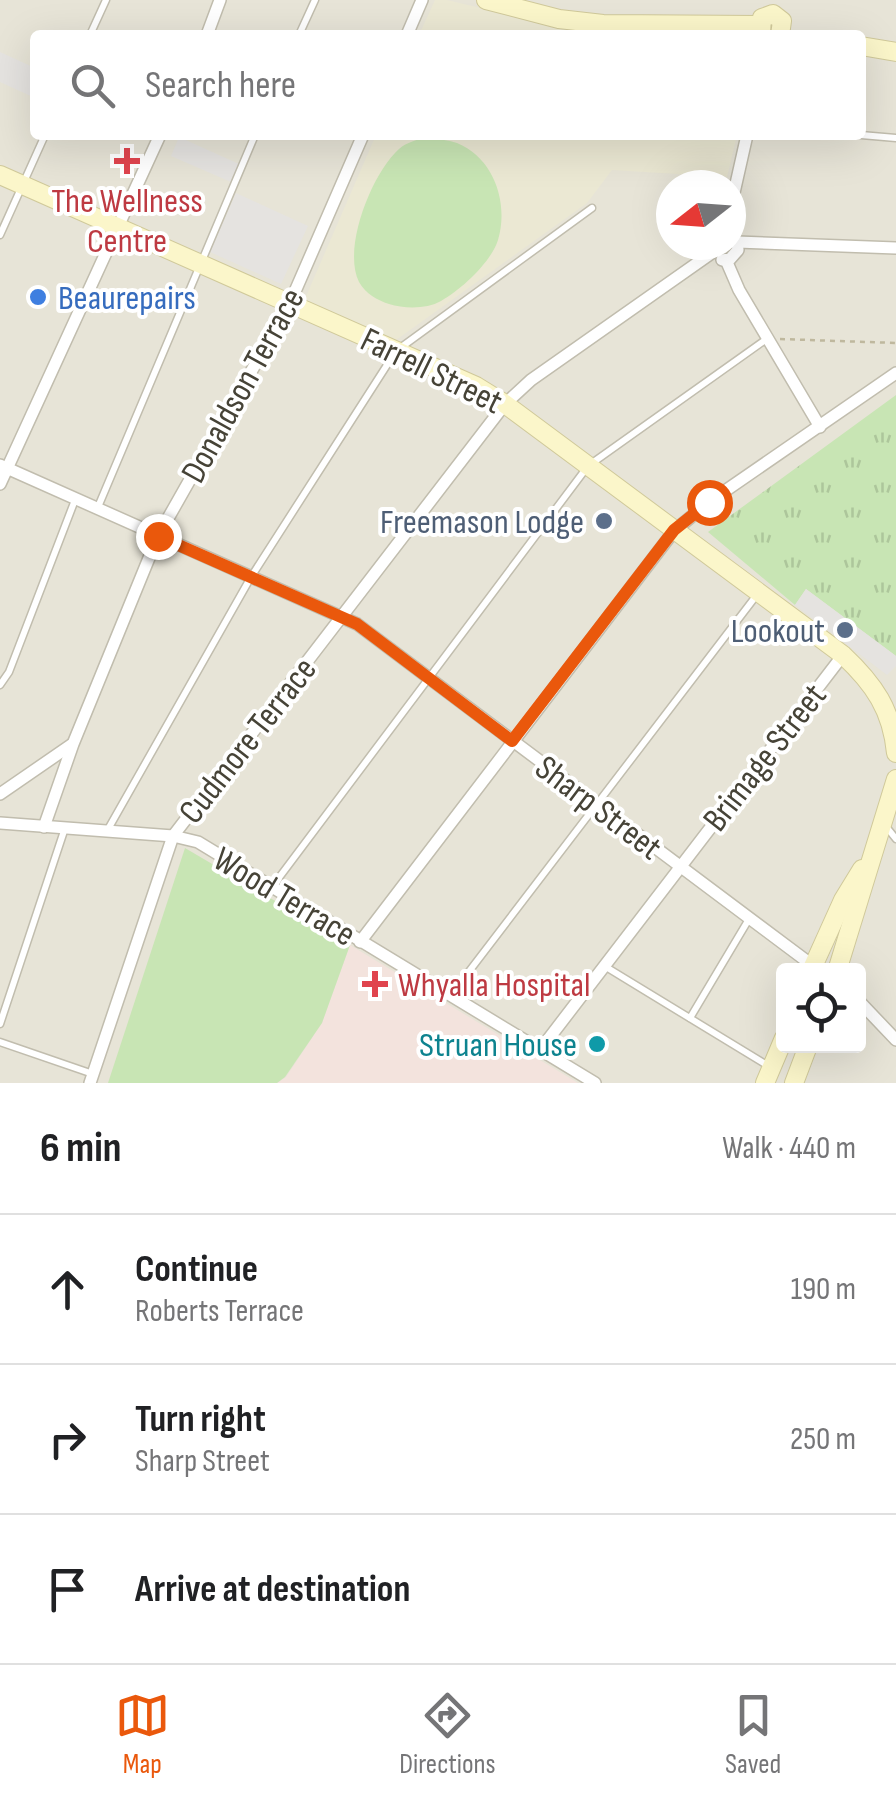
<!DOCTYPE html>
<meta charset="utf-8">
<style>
body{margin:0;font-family:"Sofia Sans Condensed",sans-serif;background:#f6f6f6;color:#202124}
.controls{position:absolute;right:30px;bottom:30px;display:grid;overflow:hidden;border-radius:10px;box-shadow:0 10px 40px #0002}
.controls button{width:90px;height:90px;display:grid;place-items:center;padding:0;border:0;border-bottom:2px solid #e0e0e0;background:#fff;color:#202124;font:50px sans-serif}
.compass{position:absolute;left:656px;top:170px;width:90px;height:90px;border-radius:50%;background:#fff;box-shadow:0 10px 40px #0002;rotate:253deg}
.stop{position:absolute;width:30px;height:30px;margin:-22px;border:8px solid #ea580c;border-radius:50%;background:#fff}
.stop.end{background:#ea580c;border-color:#fff;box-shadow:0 2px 10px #0008}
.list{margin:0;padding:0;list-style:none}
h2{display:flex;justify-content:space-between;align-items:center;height:130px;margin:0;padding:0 40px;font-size:42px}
h2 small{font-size:32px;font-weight:400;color:#757577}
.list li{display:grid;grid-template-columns:65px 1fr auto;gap:30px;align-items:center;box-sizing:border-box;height:150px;padding:0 40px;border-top:2px solid #e0e0e0}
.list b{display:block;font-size:38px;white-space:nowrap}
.list p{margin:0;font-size:32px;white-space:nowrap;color:#757577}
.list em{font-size:32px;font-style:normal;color:#757577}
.icon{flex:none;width:55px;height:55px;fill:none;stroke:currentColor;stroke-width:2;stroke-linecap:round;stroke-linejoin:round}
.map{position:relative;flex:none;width:896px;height:1083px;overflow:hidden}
.search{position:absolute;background:#fff;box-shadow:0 10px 40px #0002;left:30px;right:30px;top:30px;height:110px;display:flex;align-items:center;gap:25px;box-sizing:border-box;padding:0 35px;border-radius:10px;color:#757577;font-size:38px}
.sheet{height:580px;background:#fff}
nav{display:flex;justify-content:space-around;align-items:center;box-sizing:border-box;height:140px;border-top:2px solid #e0e0e0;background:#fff;font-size:28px;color:#757577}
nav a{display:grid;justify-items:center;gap:5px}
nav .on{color:#ea580c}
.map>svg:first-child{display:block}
.residential{fill:#e7e4d7;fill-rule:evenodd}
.education{fill:#ebe8d3}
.medical{fill:#f3e3dd}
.grass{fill:url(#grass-tufts)}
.park{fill:#c8e5b4}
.parking{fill:#e5e3e0}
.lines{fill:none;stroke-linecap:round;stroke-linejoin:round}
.lane-casing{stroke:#c1bdae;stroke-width:9}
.street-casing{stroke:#c1bdae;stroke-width:14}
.secondary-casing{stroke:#d0c99a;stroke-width:20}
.path{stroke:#bfb89e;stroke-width:2.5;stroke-dasharray:5 5;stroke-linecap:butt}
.lane{stroke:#fff;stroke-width:6}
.street{stroke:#fff;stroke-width:11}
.secondary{stroke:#fbf6ca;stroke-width:18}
.route{stroke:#ea580c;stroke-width:12}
.health-dot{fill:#e0444e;stroke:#fff;stroke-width:4}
.shop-dot{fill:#3f7fe0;stroke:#fff;stroke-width:4}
.service-dot{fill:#5c6f8a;stroke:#fff;stroke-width:4}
.culture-dot{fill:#0f9aa8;stroke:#fff;stroke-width:4}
.labels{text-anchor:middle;stroke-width:8;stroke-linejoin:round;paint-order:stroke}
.health-label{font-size:35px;fill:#be3a42;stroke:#fff}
.shop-label{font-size:35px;fill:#366cbe;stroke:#fff;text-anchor:start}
.street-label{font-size:35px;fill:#464337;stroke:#fff}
.service-label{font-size:35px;fill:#4e5e75;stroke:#fff;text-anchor:end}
.culture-label{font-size:35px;fill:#0d838f;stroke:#fff;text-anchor:end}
</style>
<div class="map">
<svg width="896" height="1083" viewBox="0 0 896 1083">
<defs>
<pattern id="grass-tufts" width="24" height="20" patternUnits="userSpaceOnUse" patternTransform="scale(2.5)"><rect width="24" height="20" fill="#c8e5b4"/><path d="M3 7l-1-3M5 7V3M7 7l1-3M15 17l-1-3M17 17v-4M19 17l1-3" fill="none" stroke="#adc69b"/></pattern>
</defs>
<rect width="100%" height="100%" fill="#f3f1e8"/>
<!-- residential -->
<path class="residential" d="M0 0H896V1083H0ZM35 35H861V135H35ZM671 185H731V245H671ZM784 971H858V1046H784Z"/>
<!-- education -->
<g class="education">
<polygon points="435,0 447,0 578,31 746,35 419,35"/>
<polygon points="376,135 737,135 727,177 612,170 587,203 396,340 304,301"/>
</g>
<!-- medical -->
<polygon class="medical" points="350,945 578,1083 277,1083 286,1077 322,1023"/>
<!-- grass -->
<polygon class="grass" points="896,395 896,656 806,589 795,605 708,532"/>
<!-- park -->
<g class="park">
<path d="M427 137C437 139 448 140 457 143 494 158 509 203 498 240 491 262 462 289 441 301 427 309 405 309 389 304 377 300 366 294 359 282 342 248 372 173 399 149 407 142 417 140 427 137Z"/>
<polygon points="185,848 350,945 322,1023 285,1077 277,1083 108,1083"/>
</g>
<!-- parking -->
<g class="parking">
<polygon points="0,52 35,68 35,98 0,82"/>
<polygon points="179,137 239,164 231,182 171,156"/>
<polygon points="236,193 308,226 281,284 210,252"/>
<polygon points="806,589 896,656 896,666 887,675 795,605"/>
</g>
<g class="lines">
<defs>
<g id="lane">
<polyline points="90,35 106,0"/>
<polyline points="299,35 315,0"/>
<polyline points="861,135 896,138"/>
<polyline points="0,235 45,135"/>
<polyline points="98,507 255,135"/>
<polyline points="0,685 9,672 75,500"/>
<polyline points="884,824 896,839"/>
<polyline points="107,831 251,577 396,351 592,208"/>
<polyline points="272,887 588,466 768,338"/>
<polyline points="606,967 770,1067"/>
<polyline points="451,995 756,596"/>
<polyline points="690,1018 749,919"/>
<polyline points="0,1024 65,828"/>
<polyline points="0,1042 93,1074"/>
</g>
<g id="street">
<polyline points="207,35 220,0"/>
<polyline points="407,35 422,0"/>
<polyline points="731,206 747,135"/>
<polyline points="737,242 896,248"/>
<polyline points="722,260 730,259 738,250 737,242 731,235"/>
<polyline points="726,260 739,290 820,427"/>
<polyline points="0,465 357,624 816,968"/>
<polyline points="0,484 160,135"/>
<polyline points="0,794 71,745"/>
<polyline points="0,823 173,836 198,842 595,1083"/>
<polyline points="44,827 73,744 158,536 290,303 363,135"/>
<polyline points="360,942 674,531 709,502 896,373"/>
<polyline points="858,1000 896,1040"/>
<polyline points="540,1050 843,655"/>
<polyline points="90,1083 173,836 505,404 531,380 713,252"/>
</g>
<g id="secondary">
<polyline points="486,0 559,19 603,24 759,25"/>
<polyline points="761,33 762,18 773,14 782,21 780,35"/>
<polyline points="861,46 896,52"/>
<path d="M0 175 476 386 505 404 843 655C874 684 892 710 896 753"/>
<polyline points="811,971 843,900 862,869"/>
<polyline points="837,971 896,779"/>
<polyline points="765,1083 784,1038"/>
<polyline points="794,1083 808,1046"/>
</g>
</defs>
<!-- lane casing -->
<use href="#lane" class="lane-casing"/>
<!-- street casing -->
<use href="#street" class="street-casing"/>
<!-- secondary casing -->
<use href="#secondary" class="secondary-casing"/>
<!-- path -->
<polyline class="path" points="780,339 896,343"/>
<!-- lane -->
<use href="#lane" class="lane"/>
<!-- street -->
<use href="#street" class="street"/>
<!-- secondary -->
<use href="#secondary" class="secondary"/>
</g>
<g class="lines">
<!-- route -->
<polyline class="route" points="158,536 357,624 512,741 674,530 709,502"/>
</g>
<!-- markers -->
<g class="health-dot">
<path d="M122 146h10v10h10v10h-10v10h-10v-10h-10v-10h10z"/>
<path d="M370 969h10v10h10v10h-10v10h-10v-10h-10v-10h10z"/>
</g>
<circle class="shop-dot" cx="38" cy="297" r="10"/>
<g class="service-dot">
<circle cx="604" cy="521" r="10"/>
<circle cx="845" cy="630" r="10"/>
</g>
<circle class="culture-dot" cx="597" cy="1044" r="10"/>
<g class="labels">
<!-- health labels -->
<g class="health-label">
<text x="127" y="212">The Wellness<tspan x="127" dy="40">Centre</tspan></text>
<text x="398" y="996" text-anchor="start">Whyalla Hospital</text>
</g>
<!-- shop labels -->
<g class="shop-label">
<text x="58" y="309">Beaurepairs</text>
</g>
<!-- street labels -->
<g class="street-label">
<text transform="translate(432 370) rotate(26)" y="12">Farrell Street</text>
<text transform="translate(242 385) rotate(-61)" y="12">Donaldson Terrace</text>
<text transform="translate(247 740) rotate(-52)" y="12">Cudmore Terrace</text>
<text transform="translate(764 757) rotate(-52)" y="12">Brimage Street</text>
<text transform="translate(599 807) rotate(37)" y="12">Sharp Street</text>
<text transform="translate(285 896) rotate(31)" y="12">Wood Terrace</text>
</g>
<!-- service labels -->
<g class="service-label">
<text x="584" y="533">Freemason Lodge</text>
<text x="825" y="642">Lookout</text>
</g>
<!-- culture labels -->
<g class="culture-label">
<text x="577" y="1056">Struan House</text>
</g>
</g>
</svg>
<div class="controls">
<button><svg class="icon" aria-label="locate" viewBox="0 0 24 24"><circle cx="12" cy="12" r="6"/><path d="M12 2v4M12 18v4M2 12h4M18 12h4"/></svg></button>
</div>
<svg class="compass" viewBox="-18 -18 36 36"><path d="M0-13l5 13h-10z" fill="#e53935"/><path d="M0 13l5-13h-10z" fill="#757577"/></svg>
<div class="stop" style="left:709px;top:502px"></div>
<div class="stop end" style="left:158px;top:536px"></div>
<div class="search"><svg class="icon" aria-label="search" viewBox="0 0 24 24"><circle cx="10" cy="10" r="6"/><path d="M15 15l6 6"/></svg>Search here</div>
</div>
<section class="sheet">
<h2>6 min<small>Walk · 440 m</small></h2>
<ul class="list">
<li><svg class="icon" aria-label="ahead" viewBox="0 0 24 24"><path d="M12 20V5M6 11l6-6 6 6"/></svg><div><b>Continue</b><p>Roberts Terrace</p></div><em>190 m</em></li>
<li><svg class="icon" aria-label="right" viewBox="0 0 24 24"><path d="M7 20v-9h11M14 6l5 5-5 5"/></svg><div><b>Turn right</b><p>Sharp Street</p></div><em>250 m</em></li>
<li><svg class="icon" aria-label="arrive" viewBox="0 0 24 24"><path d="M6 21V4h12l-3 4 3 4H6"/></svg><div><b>Arrive at destination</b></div></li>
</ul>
</section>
<nav>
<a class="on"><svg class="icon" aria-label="map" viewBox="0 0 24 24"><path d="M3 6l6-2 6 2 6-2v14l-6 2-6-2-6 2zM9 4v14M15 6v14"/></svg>Map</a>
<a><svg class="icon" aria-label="directions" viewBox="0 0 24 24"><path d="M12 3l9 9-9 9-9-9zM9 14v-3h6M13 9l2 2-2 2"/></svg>Directions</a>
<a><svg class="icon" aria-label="saved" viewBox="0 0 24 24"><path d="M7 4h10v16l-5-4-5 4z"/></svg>Saved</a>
</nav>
